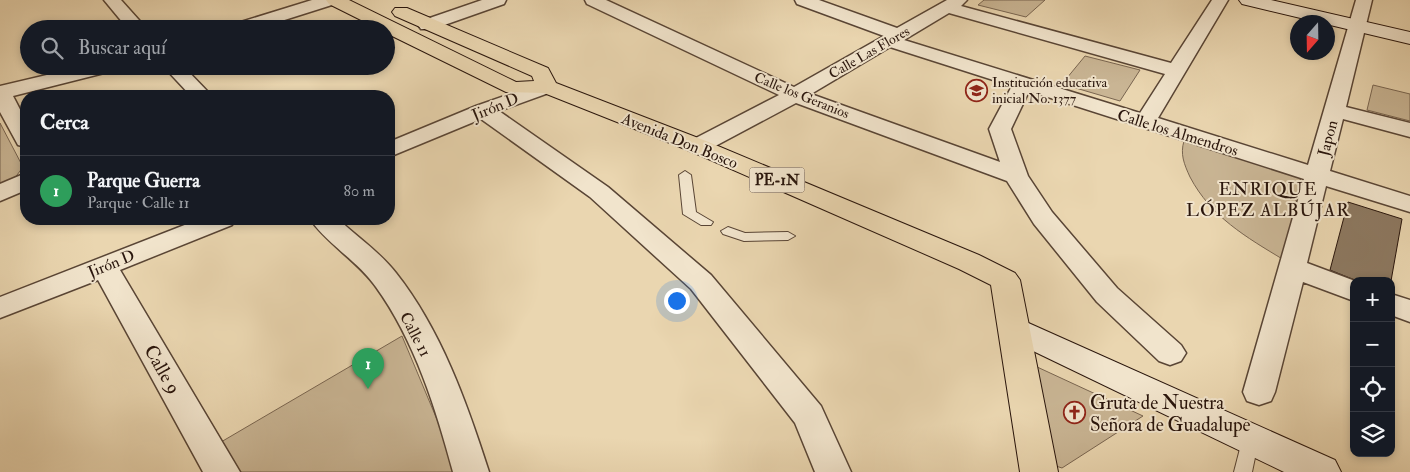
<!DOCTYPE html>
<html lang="es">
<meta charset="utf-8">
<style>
body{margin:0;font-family:"IM FELL Double Pica",serif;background:#20242c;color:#f1f3f6}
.controls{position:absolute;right:15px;bottom:15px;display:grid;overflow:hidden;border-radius:10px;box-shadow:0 2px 8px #0003}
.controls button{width:45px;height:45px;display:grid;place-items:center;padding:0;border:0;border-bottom:1px solid #363941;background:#171b24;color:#f1f3f6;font:25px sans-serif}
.compass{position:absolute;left:1290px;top:15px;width:45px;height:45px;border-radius:50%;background:#171b24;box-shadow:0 2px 8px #0003;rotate:200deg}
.you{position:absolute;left:676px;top:300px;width:18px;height:18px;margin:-12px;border:4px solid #fff;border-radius:50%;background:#1a73e8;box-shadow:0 0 0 8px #1a73e833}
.badge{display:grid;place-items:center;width:32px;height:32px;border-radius:50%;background:#c59692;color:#fff;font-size:16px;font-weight:700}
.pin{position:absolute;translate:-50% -41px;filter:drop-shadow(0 1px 2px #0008)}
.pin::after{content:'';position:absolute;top:26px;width:18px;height:15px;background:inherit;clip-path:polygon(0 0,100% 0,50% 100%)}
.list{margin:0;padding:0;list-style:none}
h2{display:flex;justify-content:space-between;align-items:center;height:65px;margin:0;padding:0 20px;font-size:21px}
h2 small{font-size:16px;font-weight:400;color:#9ea1a6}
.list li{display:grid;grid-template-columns:32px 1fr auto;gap:15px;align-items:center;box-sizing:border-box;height:70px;padding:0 20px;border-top:1px solid #363941}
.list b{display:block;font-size:19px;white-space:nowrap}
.list p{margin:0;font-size:16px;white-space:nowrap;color:#9ea1a6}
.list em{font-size:16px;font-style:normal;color:#9ea1a6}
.icon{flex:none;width:28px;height:28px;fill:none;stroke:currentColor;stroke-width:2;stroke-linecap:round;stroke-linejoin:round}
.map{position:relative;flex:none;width:1410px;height:472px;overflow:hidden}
.search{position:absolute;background:#171b24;box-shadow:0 2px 8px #0003;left:20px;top:20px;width:375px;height:55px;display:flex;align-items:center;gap:12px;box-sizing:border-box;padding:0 18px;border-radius:28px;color:#9ea1a6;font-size:19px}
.panel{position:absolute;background:#171b24;box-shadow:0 2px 8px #0003;left:20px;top:90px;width:375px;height:135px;border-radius:20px}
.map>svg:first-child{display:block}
.green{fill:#c9b594;stroke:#796550}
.building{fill:#8d7961;stroke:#29150c}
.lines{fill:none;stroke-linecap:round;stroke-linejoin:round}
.lane-casing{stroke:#594535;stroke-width:2}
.street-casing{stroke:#594535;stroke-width:3}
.secondary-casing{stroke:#29150c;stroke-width:2}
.primary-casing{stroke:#29150c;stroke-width:2}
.lane{fill:#f1e4cc;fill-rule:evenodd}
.street{fill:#f1e4cc;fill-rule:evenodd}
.secondary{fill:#f1e4cc;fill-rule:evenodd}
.primary{fill:#ead6b0;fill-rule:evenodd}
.labels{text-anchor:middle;stroke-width:4;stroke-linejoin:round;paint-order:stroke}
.far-street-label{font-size:14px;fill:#29150c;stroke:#f1e4cc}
.far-poi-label{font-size:14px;fill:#29150c;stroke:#f1e4cc;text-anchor:start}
.shield{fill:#f1e4cc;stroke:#655346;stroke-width:1}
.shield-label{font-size:15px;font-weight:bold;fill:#29150c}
.street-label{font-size:16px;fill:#29150c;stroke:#f1e4cc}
.neighbourhood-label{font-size:18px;letter-spacing:1px;fill:#29150c;stroke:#f1e4cc}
.near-street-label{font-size:19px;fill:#29150c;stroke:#f1e4cc}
.near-poi-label{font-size:19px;fill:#29150c;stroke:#f1e4cc;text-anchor:start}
</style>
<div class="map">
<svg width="1410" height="472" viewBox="0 0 1410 472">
<rect width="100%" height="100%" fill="#ead6b0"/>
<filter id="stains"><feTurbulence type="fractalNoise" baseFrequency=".004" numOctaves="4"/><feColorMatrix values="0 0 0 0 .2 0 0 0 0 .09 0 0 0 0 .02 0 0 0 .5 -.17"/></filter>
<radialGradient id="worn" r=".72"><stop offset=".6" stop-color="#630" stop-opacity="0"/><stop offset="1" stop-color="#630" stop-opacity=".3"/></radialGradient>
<!-- green -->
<g class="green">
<polygon points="984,0 1045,0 1026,17 978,5"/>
<polygon points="1085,56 1140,70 1120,101 1062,84"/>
<polygon points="1373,85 1410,94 1410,121 1367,110"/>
<polygon points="0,123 23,167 14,179 0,187"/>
<path d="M1184 141 1301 176 1284 260C1246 237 1211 217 1190 177 1184 164 1180 154 1184 141Z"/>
<polygon points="402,336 459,472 237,472 221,442"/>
<polygon points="1035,366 1143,416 1062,468 1047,463"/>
</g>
<!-- building -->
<polygon class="building" points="1348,202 1402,219 1391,281 1357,281 1330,270"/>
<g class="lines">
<defs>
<g id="lane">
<polygon points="685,171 691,175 696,212 713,222 711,225 701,225 683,214 679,175"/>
<polygon points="728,227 745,233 788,232 795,236 788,240 744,241 723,234 721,231"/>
<polygon points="1250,430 1256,433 1259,438 1252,472 1234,472 1244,433"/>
</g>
<g id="street">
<polygon points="104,0 121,0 147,29 128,29"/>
<polygon points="312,0 337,0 335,4 256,29 228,29 231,25"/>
<polygon points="482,0 506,0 504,4 433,29 421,29 418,25 421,21"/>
<path d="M585 0H606L794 87 884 36 797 4 795 0H819L897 28 947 0H967L961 6 1171 63 1212 0H1228L1158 118 1308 165 1356 0H1372L1346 107 1410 123V137L1343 119 1330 171 1410 196V212L1326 186 1307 263 1355 281 1354 301 1303 282 1275 392 1271 401 1259 405 1247 401 1243 392 1304 179 1029 91 1011 129 1028 176 1052 212 1117 288 1181 345 1186 353 1181 361 1170 365 1159 361 1097 302 1034 224 1007 181 796 103 706 151 698 153 690 151 687 146 690 141 779 95 587 4ZM949 13 1165 74 1140 113 904 40ZM890 47 1012 86 989 129 1000 162 811 94Z"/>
<polygon points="85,66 118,66 116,70 13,96 26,121 26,147 18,145 0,112 0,86"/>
<polygon points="163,66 183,66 212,96 191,96"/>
<polygon points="547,81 554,83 557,87 554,91 499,111 608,187 711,275 821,406 851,472 815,472 795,423 691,289 590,197 481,119 389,157 389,142 476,106"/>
<polygon points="26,173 26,190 0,201 0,184"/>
<polygon points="200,219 236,219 232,225 120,270 240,472 203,472 98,280 0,318 0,297"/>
<path d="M310 219H338C357 237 380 252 396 273 441 330 467 403 489 472H453C436 409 415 341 376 287 358 261 328 245 310 219Z"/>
<polygon points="1391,294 1410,300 1410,322 1391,315"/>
</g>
<g id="secondary">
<polygon points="1239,0 1271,0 1410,32 1410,44 1242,4"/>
<polygon points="1015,317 1335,460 1341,472 1284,472 1004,337 999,329 1004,321"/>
</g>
<polygon id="primary" points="326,0 349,0 516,82 534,81 532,76 395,16 392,12 395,8 407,8 548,68 556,83 706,141 979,255 1015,273 1020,280 1058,472 1020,472 991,285 959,269 690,151 544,93 506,92 386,33 386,29 379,29 329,4"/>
</defs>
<!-- lane casing -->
<use href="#lane" class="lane-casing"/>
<!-- street casing -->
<use href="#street" class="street-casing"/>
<!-- secondary casing -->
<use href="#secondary" class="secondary-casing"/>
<!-- primary casing -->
<use href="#primary" class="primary-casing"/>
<!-- lane -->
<use href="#lane" class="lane"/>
<!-- street -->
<use href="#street" class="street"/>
<!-- secondary -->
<use href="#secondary" class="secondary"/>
<!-- primary -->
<use href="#primary" class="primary"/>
</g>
<!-- icons -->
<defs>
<symbol id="school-ring" viewBox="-11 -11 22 22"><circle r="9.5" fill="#f1e4cc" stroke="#8f2418" stroke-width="1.5"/><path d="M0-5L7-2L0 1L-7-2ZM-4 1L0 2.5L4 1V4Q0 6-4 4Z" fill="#8f2418"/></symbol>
<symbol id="church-ring" viewBox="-11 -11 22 22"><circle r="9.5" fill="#f1e4cc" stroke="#8f2418" stroke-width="1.5"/><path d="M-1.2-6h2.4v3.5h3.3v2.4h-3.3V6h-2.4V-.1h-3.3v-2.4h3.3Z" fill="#8f2418"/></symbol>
</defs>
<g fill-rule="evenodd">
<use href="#school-ring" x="964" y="78" width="25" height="25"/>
<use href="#church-ring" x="1062" y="400" width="25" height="25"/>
</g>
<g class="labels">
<!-- far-street labels -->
<g class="far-street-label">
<text transform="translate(869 52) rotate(-30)" y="5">Calle Las Flores</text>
<text transform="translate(802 95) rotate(22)" y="5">Calle los Geranios</text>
</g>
<!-- far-poi labels -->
<g class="far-poi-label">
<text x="992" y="87">Institución educativa<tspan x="992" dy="16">inicial No. 1377</tspan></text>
</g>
<!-- shield labels -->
<rect class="shield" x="749.5" y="167.5" width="55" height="25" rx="4"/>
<g class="shield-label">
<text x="777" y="185">PE-1N</text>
</g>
<!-- street labels -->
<g class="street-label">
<text transform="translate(495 106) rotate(-22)" y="6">Jirón D</text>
<text transform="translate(1178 132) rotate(17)" y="6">Calle los Almendros</text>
<text transform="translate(1327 138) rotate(-75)" y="6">Japon</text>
<text transform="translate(680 140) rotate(22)" y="6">Avenida Don Bosco</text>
<text transform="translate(111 263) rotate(-22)" y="6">Jirón D</text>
<text transform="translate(416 334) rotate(62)" y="6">Calle 11</text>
</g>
<!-- neighbourhood labels -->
<g class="neighbourhood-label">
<text x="1268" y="195">ENRIQUE<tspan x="1268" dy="21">LÓPEZ ALBÚJAR</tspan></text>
</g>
<!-- near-street labels -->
<g class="near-street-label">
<text transform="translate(163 369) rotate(60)" y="7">Calle 9</text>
</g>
<!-- near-poi labels -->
<g class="near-poi-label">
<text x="1090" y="409">Gruta de Nuestra<tspan x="1090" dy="22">Señora de Guadalupe</tspan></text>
</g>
</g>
<rect width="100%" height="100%" filter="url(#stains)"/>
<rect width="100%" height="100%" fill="url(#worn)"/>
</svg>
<div class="controls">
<button>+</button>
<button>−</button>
<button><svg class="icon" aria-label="locate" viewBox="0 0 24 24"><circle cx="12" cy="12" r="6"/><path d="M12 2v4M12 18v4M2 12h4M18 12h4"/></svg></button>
<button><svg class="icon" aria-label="layers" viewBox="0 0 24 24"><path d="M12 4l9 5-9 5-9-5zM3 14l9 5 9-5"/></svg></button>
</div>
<svg class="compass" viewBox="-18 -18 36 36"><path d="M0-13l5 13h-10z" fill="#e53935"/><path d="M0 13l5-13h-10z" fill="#9ea1a6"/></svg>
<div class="you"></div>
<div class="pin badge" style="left:368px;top:389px;background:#2e9e5b">1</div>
<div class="search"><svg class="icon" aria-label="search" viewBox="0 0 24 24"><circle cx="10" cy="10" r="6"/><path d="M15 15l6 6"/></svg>Buscar aquí</div>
<section class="panel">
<h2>Cerca<small></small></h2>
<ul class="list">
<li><span class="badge" style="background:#2e9e5b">1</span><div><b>Parque Guerra</b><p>Parque · Calle 11</p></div><em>80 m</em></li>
</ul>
</section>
</div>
